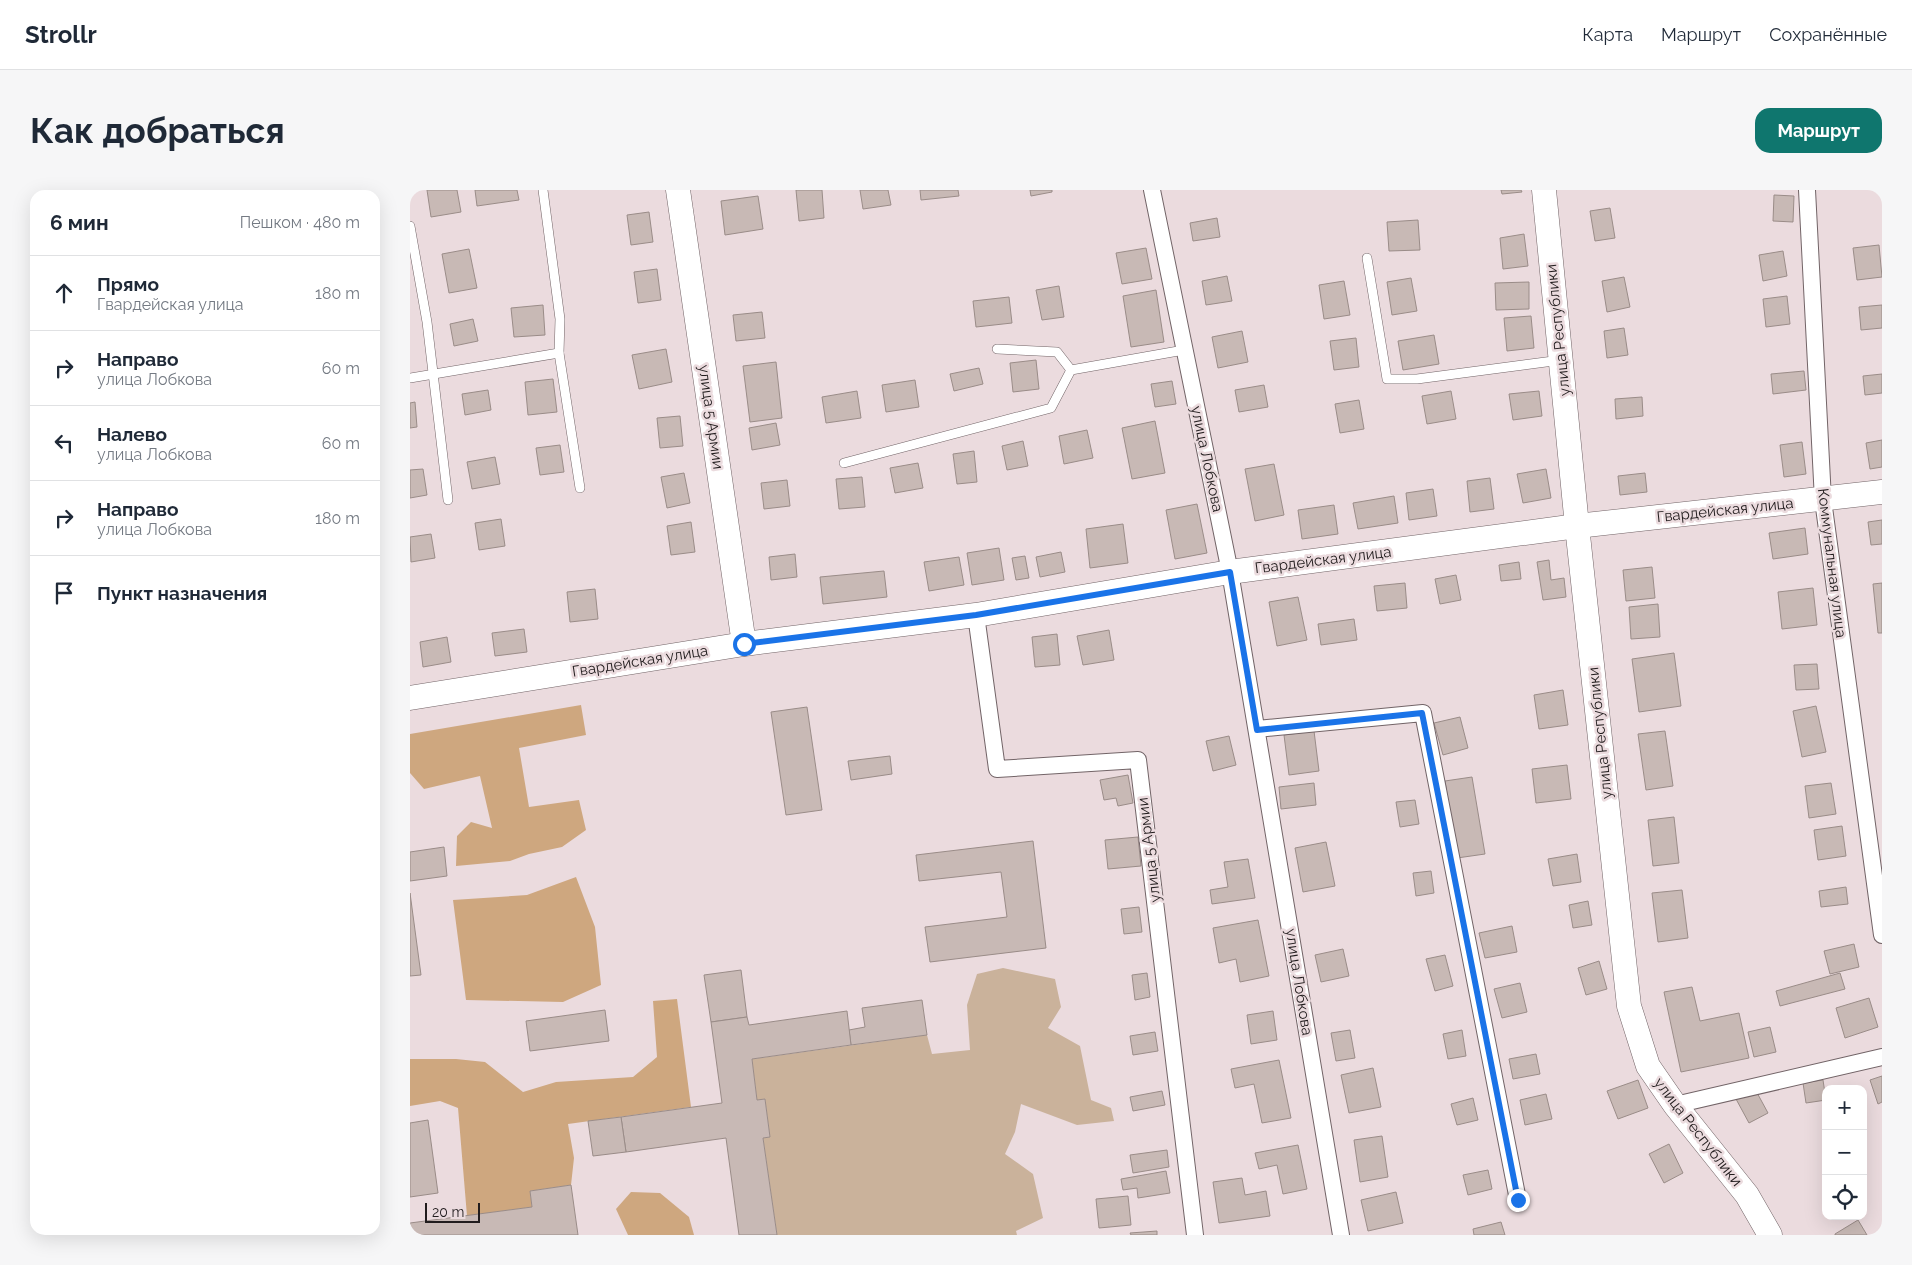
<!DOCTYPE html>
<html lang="ru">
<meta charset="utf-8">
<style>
body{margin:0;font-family:Raleway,sans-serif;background:#f6f6f7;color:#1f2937}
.controls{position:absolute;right:15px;bottom:15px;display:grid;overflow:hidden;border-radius:10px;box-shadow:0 5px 20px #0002}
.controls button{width:45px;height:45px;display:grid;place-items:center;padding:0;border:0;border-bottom:1px solid #e0e1e3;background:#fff;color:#1f2937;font:25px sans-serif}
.scale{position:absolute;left:15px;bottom:12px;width:55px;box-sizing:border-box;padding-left:5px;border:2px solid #211c1d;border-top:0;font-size:14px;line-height:18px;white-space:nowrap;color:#211c1d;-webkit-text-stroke:4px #ebdbde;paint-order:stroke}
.stop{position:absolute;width:15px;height:15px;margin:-11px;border:4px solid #1a73e8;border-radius:50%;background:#fff}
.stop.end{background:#1a73e8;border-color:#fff;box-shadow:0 1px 5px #0008}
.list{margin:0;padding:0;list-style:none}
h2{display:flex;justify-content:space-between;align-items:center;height:65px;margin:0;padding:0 20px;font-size:21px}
h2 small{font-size:16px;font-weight:400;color:#747a83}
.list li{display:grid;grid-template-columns:32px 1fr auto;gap:15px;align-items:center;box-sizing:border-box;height:75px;padding:0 20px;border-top:1px solid #e0e1e3}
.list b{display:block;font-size:19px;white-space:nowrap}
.list p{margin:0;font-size:16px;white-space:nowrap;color:#747a83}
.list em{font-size:16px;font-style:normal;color:#747a83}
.icon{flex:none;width:28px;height:28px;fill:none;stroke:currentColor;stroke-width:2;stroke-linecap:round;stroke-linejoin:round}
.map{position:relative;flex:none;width:1472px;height:1045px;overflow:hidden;border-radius:15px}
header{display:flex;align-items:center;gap:30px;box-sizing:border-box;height:70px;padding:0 25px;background:#fff;border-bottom:1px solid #e0e1e3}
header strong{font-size:24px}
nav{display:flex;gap:28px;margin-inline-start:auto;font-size:18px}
.intro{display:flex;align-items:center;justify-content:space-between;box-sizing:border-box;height:120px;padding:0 30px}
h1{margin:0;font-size:35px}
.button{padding:12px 22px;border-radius:15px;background:#0f766e;color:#fff;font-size:18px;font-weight:700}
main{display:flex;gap:30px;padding:0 30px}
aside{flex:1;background:#fff;border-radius:15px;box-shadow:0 5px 20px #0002}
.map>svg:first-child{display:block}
.green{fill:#cab29b}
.forest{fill:#cea77f}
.building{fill:#c8b9b5;stroke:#9a8c88}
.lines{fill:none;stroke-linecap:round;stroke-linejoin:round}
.lane-casing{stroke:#726467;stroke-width:10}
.street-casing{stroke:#726467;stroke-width:18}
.secondary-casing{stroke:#726467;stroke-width:25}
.lane{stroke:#fff;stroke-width:9}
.street{stroke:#fff;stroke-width:16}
.secondary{stroke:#fff;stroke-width:24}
.route{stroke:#1a73e8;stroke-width:6}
.labels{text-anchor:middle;stroke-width:5;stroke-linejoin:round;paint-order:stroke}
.street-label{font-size:15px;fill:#211c1d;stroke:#ebdbde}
</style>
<header>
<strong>Strollr</strong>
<nav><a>Карта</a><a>Маршрут</a><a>Сохранённые</a></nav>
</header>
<div class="intro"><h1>Как добраться</h1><a class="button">Маршрут</a></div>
<main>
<aside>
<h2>6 мин<small>Пешком · 480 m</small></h2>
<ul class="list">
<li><svg class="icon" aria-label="ahead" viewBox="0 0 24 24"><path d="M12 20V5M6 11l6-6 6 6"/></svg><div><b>Прямо</b><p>Гвардейская улица</p></div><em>180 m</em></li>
<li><svg class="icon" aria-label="right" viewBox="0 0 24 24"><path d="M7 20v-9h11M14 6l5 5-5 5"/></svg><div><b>Направо</b><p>улица Лобкова</p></div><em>60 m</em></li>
<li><svg class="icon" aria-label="left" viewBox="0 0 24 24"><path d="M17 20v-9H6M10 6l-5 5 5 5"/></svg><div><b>Налево</b><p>улица Лобкова</p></div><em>60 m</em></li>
<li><svg class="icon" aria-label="right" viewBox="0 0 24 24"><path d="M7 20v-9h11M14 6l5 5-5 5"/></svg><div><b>Направо</b><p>улица Лобкова</p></div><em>180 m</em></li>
<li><svg class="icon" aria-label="arrive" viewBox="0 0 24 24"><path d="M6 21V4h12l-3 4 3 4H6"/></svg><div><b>Пункт назначения</b></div></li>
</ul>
</aside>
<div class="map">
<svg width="1472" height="1045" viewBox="0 0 1472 1045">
<rect width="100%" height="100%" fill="#ebdbde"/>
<!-- green -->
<polygon class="green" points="593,778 645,789 651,817 638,838 670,856 681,910 701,918 704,931 667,935 611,914 605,942 595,964 623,984 633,1028 606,1041 607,1045 367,1045 353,948 360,947 355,909 347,910 342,869 517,845 522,864 560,860 557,815 567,784"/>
<!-- forest -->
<g class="forest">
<polygon points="171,515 176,545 109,558 119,617 169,610 176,640 152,657 119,664 100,671 46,676 47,646 61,632 82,638 70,586 14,599 0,583 0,544"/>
<polygon points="166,687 185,737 191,795 153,812 56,810 43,710 117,705"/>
<polygon points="267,809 281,917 158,934 164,968 161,995 120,1001 122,1017 57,1026 48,918 30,911 0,916 0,869 46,869 75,872 113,902 146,892 223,887 247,867 243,811"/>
<polygon points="221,1002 250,1003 279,1027 284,1045 218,1045 206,1019"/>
</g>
<!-- building -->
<g class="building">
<polygon points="17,0 47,0 51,22 21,27"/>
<polygon points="65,0 107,0 109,10 67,16"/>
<polygon points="386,0 412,0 414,28 389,31"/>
<polygon points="450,0 478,0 481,15 453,19"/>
<polygon points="510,0 548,0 549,6 511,10"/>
<polygon points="620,0 642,0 642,2 621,6"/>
<polygon points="1091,0 1111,0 1112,2 1092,4"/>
<polygon points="1364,5 1384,6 1383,32 1363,31"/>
<polygon points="348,6 353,39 315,45 311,11"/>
<polygon points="1200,18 1205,48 1185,51 1180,21"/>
<polygon points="239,22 243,52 221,55 217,25"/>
<polygon points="807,28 810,47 783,51 780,33"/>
<polygon points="1008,30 1010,60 979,61 977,32"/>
<polygon points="1114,44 1118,76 1093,79 1090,48"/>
<polygon points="1469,55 1472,87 1447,90 1443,58"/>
<polygon points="736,58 742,89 712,94 706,63"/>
<polygon points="59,59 67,98 39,103 32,64"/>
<polygon points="1373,61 1377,86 1353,91 1349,65"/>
<polygon points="247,79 251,110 228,113 224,82"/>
<polygon points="817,86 822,111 796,115 792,91"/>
<polygon points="1214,87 1220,117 1197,122 1192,91"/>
<polygon points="1001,88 1007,121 982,125 977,92"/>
<polygon points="934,91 940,125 914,129 909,95"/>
<polygon points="1119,92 1119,119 1086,120 1085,93"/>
<polygon points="649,96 654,127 632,130 626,100"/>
<polygon points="746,100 754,152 721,157 713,106"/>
<polygon points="1377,106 1380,134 1356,137 1353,109"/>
<polygon points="599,107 602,133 566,137 563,111"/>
<polygon points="133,115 135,145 104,147 101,118"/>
<polygon points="1472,115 1472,138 1451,140 1449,117"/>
<polygon points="352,122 355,148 326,151 323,125"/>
<polygon points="1121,126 1124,158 1097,161 1094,128"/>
<polygon points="63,129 68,151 44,156 40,134"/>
<polygon points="1214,138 1218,165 1197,168 1194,141"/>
<polygon points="832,141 838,172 808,178 802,147"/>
<polygon points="1024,145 1029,174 993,180 988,151"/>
<polygon points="946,148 949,177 924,180 920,151"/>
<polygon points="256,159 262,192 229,199 222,165"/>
<polygon points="626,170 629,199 603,202 600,173"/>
<polygon points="366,172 372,228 340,232 333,176"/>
<polygon points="569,178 573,194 544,201 540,184"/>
<polygon points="1394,181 1396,200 1363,204 1361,184"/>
<polygon points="1472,184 1472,203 1455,205 1453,186"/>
<polygon points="143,189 147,222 118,225 115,192"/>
<polygon points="505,190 509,217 476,222 472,195"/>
<polygon points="762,191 766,214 745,217 741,194"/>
<polygon points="854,195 858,217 829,222 825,200"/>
<polygon points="78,200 81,220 55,225 52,204"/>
<polygon points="447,201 451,228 416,233 412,207"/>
<polygon points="1041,201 1046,229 1017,234 1012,206"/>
<polygon points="1129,201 1132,226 1103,230 1099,204"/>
<polygon points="1232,207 1233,226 1206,229 1205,209"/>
<polygon points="949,210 954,239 930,243 925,214"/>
<polygon points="5,212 7,237 0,238 0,213"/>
<polygon points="270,226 273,256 250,258 247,228"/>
<polygon points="745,231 755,283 722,289 712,238"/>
<polygon points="366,233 370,255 342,260 339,238"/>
<polygon points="677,240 683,268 654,274 649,246"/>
<polygon points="1472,250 1472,277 1460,279 1456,253"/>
<polygon points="613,251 618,276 597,280 592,256"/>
<polygon points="1392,252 1396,284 1374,287 1370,255"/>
<polygon points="150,255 154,282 130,285 126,258"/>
<polygon points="564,261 567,292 547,294 543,264"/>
<polygon points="85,267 90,294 62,299 57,272"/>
<polygon points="508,273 513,298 485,303 480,278"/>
<polygon points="864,274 874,325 845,331 835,279"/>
<polygon points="13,279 17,305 0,308 0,280"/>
<polygon points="1136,279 1141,308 1113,313 1107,284"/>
<polygon points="274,283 280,313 257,318 251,287"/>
<polygon points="1235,283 1237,302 1210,305 1208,286"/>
<polygon points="452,287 455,317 429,319 426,289"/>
<polygon points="1080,288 1084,319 1060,322 1057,291"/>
<polygon points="377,290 380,316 354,319 351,293"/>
<polygon points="1023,299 1027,326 999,330 996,303"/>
<polygon points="984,306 988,333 948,339 943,313"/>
<polygon points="787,314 797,363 765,369 756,320"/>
<polygon points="924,315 928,344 892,349 888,320"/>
<polygon points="91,329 95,356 69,360 65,333"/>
<polygon points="1472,330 1472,354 1461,355 1458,332"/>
<polygon points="281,332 285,362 261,365 257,336"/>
<polygon points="713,334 718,373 680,378 676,339"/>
<polygon points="1395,338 1398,364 1363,369 1359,343"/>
<polygon points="21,344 25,368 1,372 0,347"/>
<polygon points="589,358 594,390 562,395 557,363"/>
<polygon points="651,362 655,382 630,387 626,367"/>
<polygon points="385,364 387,387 361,390 359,367"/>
<polygon points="615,366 619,388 606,390 602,368"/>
<polygon points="549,367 554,395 519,401 514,372"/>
<polygon points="1139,370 1141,390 1154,388 1156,407 1133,410 1127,372"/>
<polygon points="1109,372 1111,389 1091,391 1089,375"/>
<polygon points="1242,377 1245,408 1216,411 1213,380"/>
<polygon points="474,381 477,407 413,414 410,387"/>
<polygon points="1046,385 1051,410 1030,414 1025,389"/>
<polygon points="995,393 997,418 967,421 964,396"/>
<polygon points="1472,393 1472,443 1468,443 1463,394"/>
<polygon points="1403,398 1407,435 1372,439 1368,402"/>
<polygon points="185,399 188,429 160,432 157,402"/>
<polygon points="888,407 897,450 867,456 859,412"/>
<polygon points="1248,414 1250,447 1221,449 1219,417"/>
<polygon points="944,429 947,450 911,455 908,434"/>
<polygon points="114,439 117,462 85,466 82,443"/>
<polygon points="699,440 704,470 673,475 667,446"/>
<polygon points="647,444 650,475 625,477 622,447"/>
<polygon points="37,447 41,472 13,477 10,452"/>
<polygon points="1264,463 1271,516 1229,522 1222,469"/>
<polygon points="1407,474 1409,499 1386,500 1384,475"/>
<polygon points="1153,500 1158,535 1129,539 1124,505"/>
<polygon points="1406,516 1416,562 1392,567 1383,521"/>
<polygon points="397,517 412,620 376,625 361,522"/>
<polygon points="1050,527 1058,558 1033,565 1024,533"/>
<polygon points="904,541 909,581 879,585 874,545"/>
<polygon points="1255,541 1263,596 1236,600 1228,544"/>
<polygon points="819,546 826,575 803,581 796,551"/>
<polygon points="480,566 482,584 441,590 438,571"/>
<polygon points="1157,575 1161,609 1126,613 1122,579"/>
<polygon points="718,585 723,613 708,616 706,608 694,610 690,590"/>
<polygon points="1062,587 1075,664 1047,668 1035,591"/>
<polygon points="904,593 906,615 871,619 869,597"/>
<polygon points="1421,593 1426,624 1399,628 1395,596"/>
<polygon points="1005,610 1009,634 990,637 986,612"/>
<polygon points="1264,627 1269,673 1243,676 1238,630"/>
<polygon points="1432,636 1436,666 1408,670 1404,640"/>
<polygon points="728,647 731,676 698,679 695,650"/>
<polygon points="623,651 636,758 520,772 515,737 597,727 591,682 509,691 506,665"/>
<polygon points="916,652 925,696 893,702 885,658"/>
<polygon points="34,657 37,686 0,691 0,662"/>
<polygon points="1167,664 1171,692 1143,696 1138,669"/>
<polygon points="838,669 845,708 802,714 800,700 818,697 814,672"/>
<polygon points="1021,681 1024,703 1006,706 1003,683"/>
<polygon points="1436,697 1438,714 1411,717 1409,701"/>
<polygon points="1272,700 1278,748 1248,752 1242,703"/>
<polygon points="0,703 11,785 0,786"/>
<polygon points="1178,711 1182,735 1163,738 1159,715"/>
<polygon points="729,717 732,742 714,744 711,719"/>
<polygon points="848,730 859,786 830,792 826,769 809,773 803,738"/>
<polygon points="1102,736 1107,762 1075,768 1069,743"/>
<polygon points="1444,754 1449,777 1420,784 1414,761"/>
<polygon points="933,759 939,786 911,792 905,765"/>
<polygon points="1035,765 1043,796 1025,801 1016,769"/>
<polygon points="1189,771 1197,799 1176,805 1168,778"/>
<polygon points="331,780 337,827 301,832 294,785"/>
<polygon points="737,783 740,807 725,810 722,785"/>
<polygon points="1430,783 1435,799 1370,816 1366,801"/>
<polygon points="1110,793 1117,822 1092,828 1084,799"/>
<polygon points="1282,797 1290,831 1329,823 1339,868 1271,882 1254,802"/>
<polygon points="1459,808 1468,837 1435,848 1426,818"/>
<polygon points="512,810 517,845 441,855 439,840 455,837 452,818"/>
<polygon points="195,820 199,851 120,861 116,831"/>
<polygon points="437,821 441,855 342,869 347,910 355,909 360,947 353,948 367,1045 329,1045 316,948 216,962 211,927 312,913 301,832 337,827 339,835"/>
<polygon points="863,821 867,850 841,854 837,825"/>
<polygon points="1360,837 1366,862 1344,867 1338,842"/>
<polygon points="940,840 945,868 926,871 921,843"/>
<polygon points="1052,840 1056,866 1038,869 1033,844"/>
<polygon points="745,842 748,861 723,865 720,846"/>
<polygon points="1126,864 1130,884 1103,889 1099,869"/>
<polygon points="869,870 881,928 852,933 844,894 825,898 821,879"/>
<polygon points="963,878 971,917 939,923 931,885"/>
<polygon points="1472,886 1472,912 1468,914 1460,890"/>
<polygon points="1228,890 1238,918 1208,929 1197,901"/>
<polygon points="1413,890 1416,910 1396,913 1393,893"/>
<polygon points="1345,899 1358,923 1339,933 1326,909"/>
<polygon points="752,901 755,915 723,921 720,907"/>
<polygon points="1136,904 1142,929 1115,935 1110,910"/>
<polygon points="1063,908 1068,930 1047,935 1041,914"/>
<polygon points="211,927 216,962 183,966 178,931"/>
<polygon points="18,930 28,1003 0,1007 0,933"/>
<polygon points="972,946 978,987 950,992 944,950"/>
<polygon points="1259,954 1273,983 1254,993 1239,964"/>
<polygon points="888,955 897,999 873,1004 867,975 849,979 845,963"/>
<polygon points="757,960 759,977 723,983 720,965"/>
<polygon points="1078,980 1082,999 1058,1005 1053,985"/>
<polygon points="756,981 760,1003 728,1008 727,998 713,1000 711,989"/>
<polygon points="832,988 835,1005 856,1001 860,1026 809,1033 803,992"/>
<polygon points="161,995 168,1045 0,1045 0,1033 122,1017 120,1001"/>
<polygon points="986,1002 993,1033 958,1041 951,1010"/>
<polygon points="718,1006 721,1035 689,1038 686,1009"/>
<polygon points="1448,1030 1457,1045 1425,1045 1425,1044"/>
<polygon points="1091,1032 1095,1045 1064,1045 1063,1039"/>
<polygon points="747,1041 747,1045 721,1045 720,1043"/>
</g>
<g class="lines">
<defs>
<g id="lane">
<polyline points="133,0 150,129 149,163 170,298"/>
<polyline points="0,36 17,132 38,310"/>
<polyline points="957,68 977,189 1007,189 1151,170"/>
<polyline points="587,159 647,162 661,180"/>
<polyline points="0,188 149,163"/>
<polyline points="434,273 641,218 661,180 774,160"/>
</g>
<g id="street">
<polyline points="742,0 820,382 931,1045"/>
<polyline points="1397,0 1413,310 1472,745"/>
<polyline points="566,425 587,579 728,570 785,1045"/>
<polyline points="847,539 1013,523 1108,1010"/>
<polyline points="1265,915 1472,867"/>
</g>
<g id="secondary">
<polyline points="268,0 334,454"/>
<polyline points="1134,0 1167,336 1219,816 1238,876 1265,915 1337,1005 1360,1045"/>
<polyline points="0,508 334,454 566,425 820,382 1167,336 1472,302"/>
</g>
</defs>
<!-- lane casing -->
<use href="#lane" class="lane-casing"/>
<!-- street casing -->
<use href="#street" class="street-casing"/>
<!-- secondary casing -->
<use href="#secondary" class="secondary-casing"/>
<!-- lane -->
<use href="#lane" class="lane"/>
<!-- street -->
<use href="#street" class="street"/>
<!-- secondary -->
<use href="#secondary" class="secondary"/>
</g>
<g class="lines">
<!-- route -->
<polyline class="route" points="334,454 566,425 820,382 847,540 1012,523 1108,1010"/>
</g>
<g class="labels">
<!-- street labels -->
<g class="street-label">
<text transform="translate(1148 140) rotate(-96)" y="5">улица Республики</text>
<text transform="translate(301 227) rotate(82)" y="5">улица 5 Армии</text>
<text transform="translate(797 269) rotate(78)" y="5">улица Лобкова</text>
<text transform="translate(1315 320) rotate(-6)" y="5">Гвардейская улица</text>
<text transform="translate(913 370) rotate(-7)" y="5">Гвардейская улица</text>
<text transform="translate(1422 373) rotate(83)" y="5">Коммунальная улица</text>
<text transform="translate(230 471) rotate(-9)" y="5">Гвардейская улица</text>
<text transform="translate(1190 543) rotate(-96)" y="5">улица Республики</text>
<text transform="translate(739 660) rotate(-97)" y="5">улица 5 Армии</text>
<text transform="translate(889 792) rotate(81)" y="5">улица Лобкова</text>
<text transform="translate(1288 942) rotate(52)" y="5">улица Республики</text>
</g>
</g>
</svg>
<div class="controls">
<button>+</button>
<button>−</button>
<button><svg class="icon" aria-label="locate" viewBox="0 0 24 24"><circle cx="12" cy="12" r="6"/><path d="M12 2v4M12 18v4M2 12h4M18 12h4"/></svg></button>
</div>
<div class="scale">20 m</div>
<div class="stop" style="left:334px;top:454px"></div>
<div class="stop end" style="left:1108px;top:1010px"></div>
</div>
</main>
